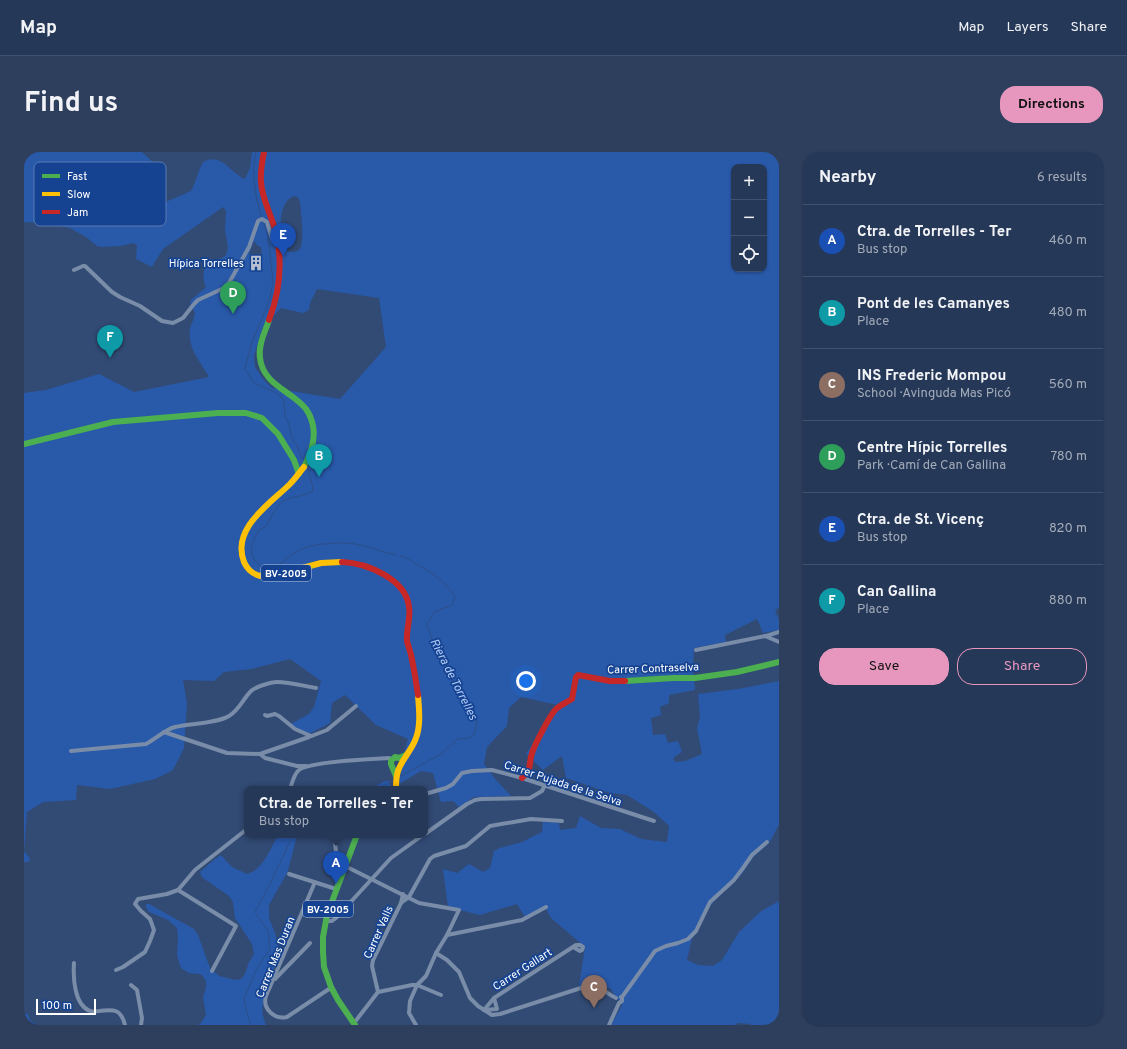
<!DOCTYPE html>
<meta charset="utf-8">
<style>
body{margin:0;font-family:Overpass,sans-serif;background:#2e3f5e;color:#f1f3f6}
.controls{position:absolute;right:12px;top:12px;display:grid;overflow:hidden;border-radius:8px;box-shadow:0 1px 3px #0004}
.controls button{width:36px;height:36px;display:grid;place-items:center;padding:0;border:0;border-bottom:1px solid #42526e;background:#263858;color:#f1f3f6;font:20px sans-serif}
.scale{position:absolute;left:12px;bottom:10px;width:60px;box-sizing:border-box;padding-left:4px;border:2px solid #fff;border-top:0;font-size:11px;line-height:14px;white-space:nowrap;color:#fff;-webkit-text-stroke:3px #154392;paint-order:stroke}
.you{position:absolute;left:502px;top:529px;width:14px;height:14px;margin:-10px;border:3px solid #fff;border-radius:50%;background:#1a73e8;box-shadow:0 0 0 6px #1a73e833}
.badge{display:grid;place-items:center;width:26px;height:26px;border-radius:50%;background:#e797bd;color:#fff;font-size:13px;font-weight:700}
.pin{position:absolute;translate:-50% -33px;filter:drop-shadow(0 1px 2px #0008)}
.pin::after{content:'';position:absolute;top:21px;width:14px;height:12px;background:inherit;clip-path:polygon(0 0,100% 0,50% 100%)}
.popup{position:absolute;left:220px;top:634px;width:184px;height:52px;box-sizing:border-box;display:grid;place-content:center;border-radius:8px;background:#263858;filter:drop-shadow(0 1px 3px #0005);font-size:13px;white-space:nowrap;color:#a4acba}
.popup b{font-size:15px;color:#f1f3f6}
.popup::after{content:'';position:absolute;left:50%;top:100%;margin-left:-8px;border:8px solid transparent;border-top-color:#263858}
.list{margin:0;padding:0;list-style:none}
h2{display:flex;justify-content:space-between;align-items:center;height:52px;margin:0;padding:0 16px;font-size:17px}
h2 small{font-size:13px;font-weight:400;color:#a4acba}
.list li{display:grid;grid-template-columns:26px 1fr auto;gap:12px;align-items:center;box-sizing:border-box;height:72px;padding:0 16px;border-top:1px solid #42526e}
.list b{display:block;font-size:15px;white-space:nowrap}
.list p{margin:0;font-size:13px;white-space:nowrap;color:#a4acba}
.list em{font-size:13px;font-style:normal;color:#a4acba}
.actions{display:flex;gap:8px;padding:12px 16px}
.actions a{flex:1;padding:9px 0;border:1px solid #e797bd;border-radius:16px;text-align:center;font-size:14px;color:#e797bd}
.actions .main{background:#e797bd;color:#111}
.icon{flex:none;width:22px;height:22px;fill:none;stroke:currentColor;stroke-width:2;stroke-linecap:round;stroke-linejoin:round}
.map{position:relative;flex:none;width:755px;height:873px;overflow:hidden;border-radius:16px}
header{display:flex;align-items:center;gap:24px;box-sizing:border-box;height:56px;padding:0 20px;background:#263858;border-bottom:1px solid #42526e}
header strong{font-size:19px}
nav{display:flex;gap:22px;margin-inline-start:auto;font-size:14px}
.intro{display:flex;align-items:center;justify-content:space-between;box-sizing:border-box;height:96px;padding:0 24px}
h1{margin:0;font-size:28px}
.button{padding:10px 18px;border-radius:16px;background:#e797bd;color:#111;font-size:14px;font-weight:700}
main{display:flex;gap:24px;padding:0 24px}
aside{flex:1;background:#263858;border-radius:16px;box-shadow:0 1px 3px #0004}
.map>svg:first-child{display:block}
.green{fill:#2959a9;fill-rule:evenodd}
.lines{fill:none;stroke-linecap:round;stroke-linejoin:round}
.stream{stroke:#2e4f88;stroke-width:1}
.street{stroke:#798ca8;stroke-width:4}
.fast{stroke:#4caf50;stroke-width:6}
.slow{stroke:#ffc107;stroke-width:6}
.jam{stroke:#c62828;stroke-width:6}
.labels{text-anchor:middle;stroke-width:3.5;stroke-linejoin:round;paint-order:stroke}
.shield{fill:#154392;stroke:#b9c7de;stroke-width:1}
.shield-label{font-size:10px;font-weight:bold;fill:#fff}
.poi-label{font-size:11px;fill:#fff;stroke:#154392;text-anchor:end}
.street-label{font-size:11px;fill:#fff;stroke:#154392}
.water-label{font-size:12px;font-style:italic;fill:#b0cbf8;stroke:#154392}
.key{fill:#154392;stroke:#5b7bb3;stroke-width:1}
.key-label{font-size:11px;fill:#fff}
</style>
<header>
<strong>Map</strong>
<nav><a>Map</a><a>Layers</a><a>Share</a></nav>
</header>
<div class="intro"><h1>Find us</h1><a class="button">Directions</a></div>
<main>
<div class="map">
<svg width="755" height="873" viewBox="0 0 755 873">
<rect width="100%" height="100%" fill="#324b75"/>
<!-- green -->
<g class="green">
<path d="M0 0H118L134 15 130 55 167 39C172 30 174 19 179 10 198 0 206 21 221 27L226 16 228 0H755V456L751 458 755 468V478L739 481 733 467 701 483 702 490 670 496 669 517 671 538 645 543V551L636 555 637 563 627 566 629 583 641 582 644 591 654 589 658 600 649 606 651 610 661 609 678 602 673 576 676 566 674 542 714 537 755 529V674H754L748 686 742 694 729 705 717 723 692 747 683 758 668 786 663 808 674 813 689 814 698 808 715 780 736 760 755 749V873H727L726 872 714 871 711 873H587L598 853 586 836 555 834 561 795 527 766 521 755 501 765 493 752 456 763 424 755 419 717 433 721 445 712 459 720 466 716 470 699 476 696 498 690 518 680 519 670 535 671 536 678 552 676 556 664 577 676 596 677 617 687 643 690 645 674 630 660 603 643 586 641 542 626 538 604 519 618 502 602 534 553 497 545 485 556 483 574 463 595 460 612 472 628 487 644 450 645 435 655 429 649 417 650 409 621 397 619 375 632 380 601 384 587 352 573 321 543 308 551 306 571 283 583 265 573 285 562 290 555 297 529 266 507 227 517 200 520 190 529 159 528 163 552 160 596 149 618 131 627 86 637 53 633 52 648 19 650 3 660 0 699 5 705 6 708 4 710H0V241L22 238 75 222 110 240 185 225C177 210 163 196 166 177 167 172 170 167 171 162L166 149 182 135C178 127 179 118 183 111 188 108 193 108 198 106 208 101 202 87 201 79 201 72 202 66 202 59L199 55 139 97 128 115 112 107 113 94 110 91 96 94 77 95 73 94 62 85 46 76 23 71 0 70ZM710 15H740V117H710ZM270 44 274 45 276 50C277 60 280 86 277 94 276 100 269 101 264 99 255 86 252 51 270 44ZM230 89 234 94 237 95 238 105 225 102ZM293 137 355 146 362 195 316 247 248 236 239 227 231 215 230 204 238 177 257 156 279 161 285 158 286 151Z"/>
<polygon points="361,629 365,629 367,635 366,637 341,637 351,634"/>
<path d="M254 683H273L266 711 263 721 245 753V766L251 781 253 790 256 799V802L240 842C239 858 236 857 242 873H174L177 871 182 863 179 845 182 836V829L178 823 175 822 165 821 157 816 153 804 154 786 153 776 144 768 125 760 122 755V752H125L170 777 174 783 186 816 195 824 211 828 217 827 221 822 225 810 230 802 228 792 211 766 209 750 205 744 179 726 177 723 176 720 191 707 197 703 208 715 223 722C238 719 247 696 254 683Z"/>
<polygon points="0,862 4,862 6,868 13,873 0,873"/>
</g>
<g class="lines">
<!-- stream -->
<g class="stream">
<path d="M232 0C227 23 231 44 238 66"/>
<polyline points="239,69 244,84 249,130 245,150 228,190 221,217 230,231 244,237 256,243 260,250 261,264 265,272 266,278 269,289 272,291 276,302 280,308"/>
<path d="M284 316C285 324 289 332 289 339 280 345 269 343 260 349 255 353 249 359 247 365 245 368 245 370 243 373 240 377 236 376 234 380 227 391 223 403 235 412 237 414 239 416 243 416 255 417 268 400 280 396 295 391 316 390 331 392 345 394 358 400 372 403"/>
<path d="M376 404C382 405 386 408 391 411 406 420 422 429 431 445L428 453 410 460 403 473 413 500 438 547 445 558 450 562 453 569 450 583 445 586 434 587 417 602 377 624"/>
<polyline points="355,637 368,629"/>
<polyline points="227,873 224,865 220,847 232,818 246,797 244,779 231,760 246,732 269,683"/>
</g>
<!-- street -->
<g class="street">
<polyline points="50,118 59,114 61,114 88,140 96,145 116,154 138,169 149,171 159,166 170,152 174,148 200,136 205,131 225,95 234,69 238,67 243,70 248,87 253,92"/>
<polyline points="742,484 755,480"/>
<polyline points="672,498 741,484 755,490"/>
<polyline points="241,563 243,564 251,562 255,564 271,577 287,584"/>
<polyline points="140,580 203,601 236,602 241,606 273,614 282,614"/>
<path d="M47 599 122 592C132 587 140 578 151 575 167 571 191 572 205 564 215 558 219 547 227 539 231 535 247 530 253 530 265 530 280 534 292 536"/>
<polyline points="236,602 285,585 303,578 332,554"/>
<path d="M266 637C268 631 270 622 275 618 286 609 347 607 364 606L369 607"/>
<polyline points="401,642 422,636 429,632 438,621 448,619 468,618 498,626 630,669"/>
<polyline points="401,682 443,652 451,648 457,647 506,646 518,639 521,633"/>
<polyline points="310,683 314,716 318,722"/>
<polyline points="321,714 395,751 435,758 423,783 412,801 402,824 393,833 386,849 385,861 392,873"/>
<polyline points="265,722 312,737"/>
<path d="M291 730 242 844C238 857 251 868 263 865L308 835"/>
<polyline points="154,738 212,774 188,819"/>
<polyline points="377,751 385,745 406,707 410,704 442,694 466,674 507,667 538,669"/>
<polyline points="301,769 308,769 312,766 367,706 399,683"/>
<polyline points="423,783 498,768 522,755"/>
<path d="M412 801 423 808 435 820 446 846 454 854 468 863 476 862 557 836C579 833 575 837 592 846"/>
<path d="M50 811C49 825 50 853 66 859 69 860 72 859 75 859 90 857 97 857 101 873"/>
<polyline points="92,818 99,815 121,800 126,789 130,778 126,767 117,759 111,752 114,747 143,742 154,738 171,718 223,677"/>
<polyline points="251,827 286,791"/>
<polyline points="107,833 113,838 118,866 117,873"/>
<polyline points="354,840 348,814 349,808 377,751 379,742"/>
<polyline points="598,845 631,799 642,794 654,791 664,787 672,779 686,750 710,728 719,716 728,703 743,690"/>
<polyline points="460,858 470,846 552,793 556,793 559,795 558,798 556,799 549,795"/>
<polyline points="460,858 473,857 470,846"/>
<polyline points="330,871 354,840 388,833 393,833 417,843"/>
<polyline points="585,873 595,851 598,849 598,846 597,845"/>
</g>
<!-- fast -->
<g class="fast">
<path d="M245 168C241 180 234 193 236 206 239 233 268 239 282 257 286 263 288 268 289 274 292 288 286 303 280 315"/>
<polyline points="0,292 89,270 194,261 222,261 238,266 254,282 270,308 275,322"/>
<polyline points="601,529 649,526 671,526 713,520 755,510"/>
<polyline points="372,624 367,612 367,609 371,605 375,606 382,603"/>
<polyline points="331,873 314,848 307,835 300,815 299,800 299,785 303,763 333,683"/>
</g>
<!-- slow -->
<g class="slow">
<path d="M280 315C275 321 271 327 266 332 246 352 207 376 220 410 225 421 233 425 245 425L297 411 318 410"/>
<path d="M372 637C372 631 372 625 374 619 378 607 388 598 392 586 397 573 395 557 394 543"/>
</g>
<!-- jam -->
<g class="jam">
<path d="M240 0C238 10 236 20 237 30 238 48 248 64 252 81 259 111 256 139 245 168"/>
<path d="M318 410C343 411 382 427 385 455 387 466 382 477 383 489 384 494 386 498 387 503 390 516 392 530 394 543"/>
<path d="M498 626C509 616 504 613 508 601 511 592 526 563 532 557 537 553 543 550 548 547L552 525 554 523 586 529H601"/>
</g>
</g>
<!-- icons -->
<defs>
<symbol id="building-bare" viewBox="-9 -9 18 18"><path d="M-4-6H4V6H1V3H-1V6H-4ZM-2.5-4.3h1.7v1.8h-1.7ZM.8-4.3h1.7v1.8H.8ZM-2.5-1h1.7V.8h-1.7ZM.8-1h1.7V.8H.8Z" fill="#b7c0cf" stroke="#154392" stroke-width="2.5" paint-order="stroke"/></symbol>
</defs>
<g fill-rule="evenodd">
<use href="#building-bare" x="221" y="100" width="22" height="22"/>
</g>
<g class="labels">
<!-- shield labels -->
<g class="shield">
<rect x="237" y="413" width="50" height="16" rx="3"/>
<rect x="279" y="749" width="50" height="16" rx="3"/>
</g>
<g class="shield-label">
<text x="262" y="425">BV-2005</text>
<text x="304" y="761">BV-2005</text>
</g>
<!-- poi labels -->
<g class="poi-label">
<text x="220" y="115">Hípica Torrelles</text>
</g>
<!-- street labels -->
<g class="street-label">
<text transform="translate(629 516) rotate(-2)" y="4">Carrer Contraselva</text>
<text transform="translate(539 631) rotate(18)" y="4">Carrer Pujada de la Selva</text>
<text transform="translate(354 780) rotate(-66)" y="4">Carrer Valls</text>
<text transform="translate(251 805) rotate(-68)" y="4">Carrer Mas Duran</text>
<text transform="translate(498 817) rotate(-33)" y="4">Carrer Gallart</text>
</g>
<!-- water labels -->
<g class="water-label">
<text transform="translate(430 527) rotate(63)" y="4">Riera de Torrelles</text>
</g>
</g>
<!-- legend -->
<rect x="10" y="10" width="132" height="64" rx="6" class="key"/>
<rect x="18" y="22" width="18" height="4" fill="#4caf50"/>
<rect x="18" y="40" width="18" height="4" fill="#ffc107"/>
<rect x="18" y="58" width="18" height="4" fill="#c62828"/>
<g class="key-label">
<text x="43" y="28">Fast</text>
<text x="43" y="46">Slow</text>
<text x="43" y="64">Jam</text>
</g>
</svg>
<div class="controls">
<button>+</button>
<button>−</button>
<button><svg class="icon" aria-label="locate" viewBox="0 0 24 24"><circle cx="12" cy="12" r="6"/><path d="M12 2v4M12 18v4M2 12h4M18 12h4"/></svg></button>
</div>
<div class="scale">100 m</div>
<div class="you"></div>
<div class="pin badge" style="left:312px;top:732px;background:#1a4fb4">A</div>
<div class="popup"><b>Ctra. de Torrelles - Ter</b>Bus stop</div>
<div class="pin badge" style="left:295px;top:325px;background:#0f9aa8">B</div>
<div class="pin badge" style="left:570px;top:856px;background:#8d6e63">C</div>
<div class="pin badge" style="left:209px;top:162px;background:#2e9e5b">D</div>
<div class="pin badge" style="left:259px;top:104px;background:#1a4fb4">E</div>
<div class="pin badge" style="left:86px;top:206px;background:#0f9aa8">F</div>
</div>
<aside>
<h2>Nearby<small>6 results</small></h2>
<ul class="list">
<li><span class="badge" style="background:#1a4fb4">A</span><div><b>Ctra. de Torrelles - Ter</b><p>Bus stop</p></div><em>460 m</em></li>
<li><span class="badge" style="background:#0f9aa8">B</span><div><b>Pont de les Camanyes</b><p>Place</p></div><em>480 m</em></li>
<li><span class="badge" style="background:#8d6e63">C</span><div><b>INS Frederic Mompou</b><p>School · Avinguda Mas Picó</p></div><em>560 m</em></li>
<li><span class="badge" style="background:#2e9e5b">D</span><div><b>Centre Hípic Torrelles</b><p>Park · Camí de Can Gallina</p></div><em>780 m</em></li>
<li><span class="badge" style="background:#1a4fb4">E</span><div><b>Ctra. de St. Vicenç</b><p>Bus stop</p></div><em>820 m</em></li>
<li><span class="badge" style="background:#0f9aa8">F</span><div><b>Can Gallina</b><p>Place</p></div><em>880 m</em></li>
</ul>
<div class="actions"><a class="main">Save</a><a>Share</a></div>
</aside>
</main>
